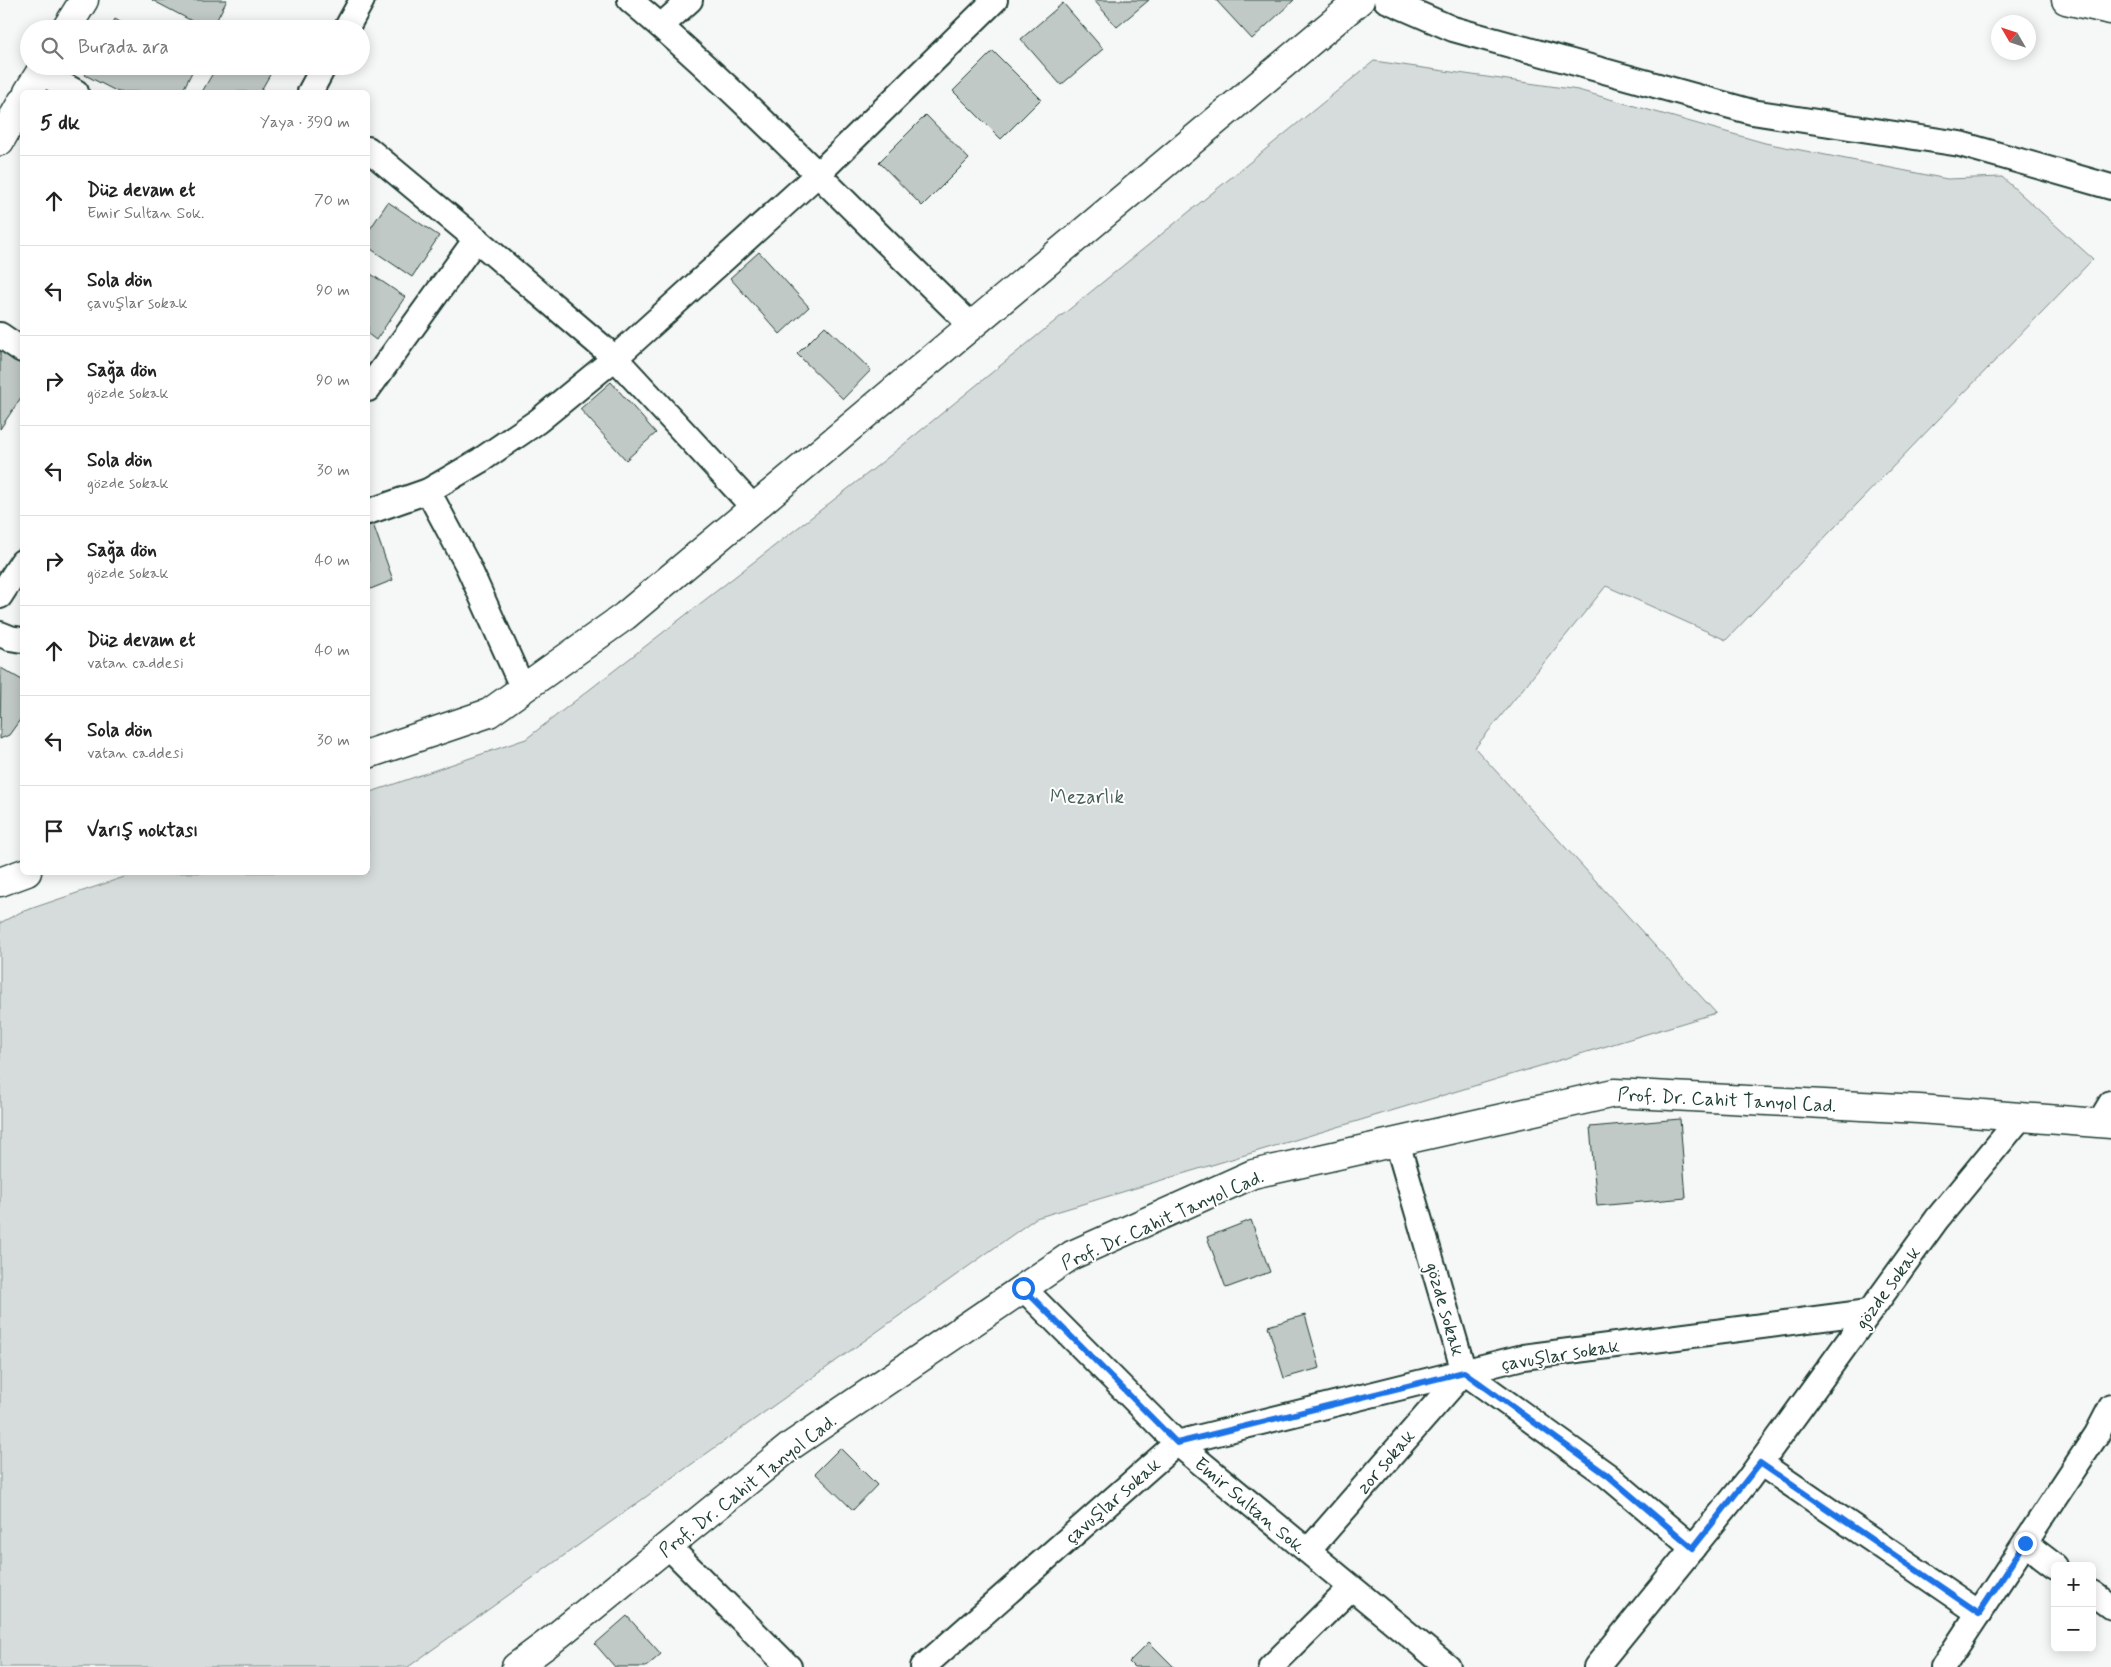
<!DOCTYPE html>
<html lang="tr">
<meta charset="utf-8">
<style>
body{margin:0;font-family:Mynerve,sans-serif;background:#f6f6f6;color:#222}
.controls{position:absolute;right:15px;bottom:15px;display:grid;overflow:hidden;border-radius:8px;box-shadow:0 2px 12px #0003}
.controls button{width:45px;height:45px;display:grid;place-items:center;padding:0;border:0;border-bottom:1px solid #e0e0e0;background:#fff;color:#222;font:25px sans-serif}
.compass{position:absolute;left:1991px;top:15px;width:45px;height:45px;border-radius:50%;background:#fff;box-shadow:0 2px 12px #0003;rotate:309deg}
.stop{position:absolute;width:15px;height:15px;margin:-11px;border:4px solid #1a73e8;border-radius:50%;background:#fff}
.stop.end{background:#1a73e8;border-color:#fff;box-shadow:0 1px 5px #0008}
.list{margin:0;padding:0;list-style:none}
h2{display:flex;justify-content:space-between;align-items:center;height:65px;margin:0;padding:0 20px;font-size:21px}
h2 small{font-size:16px;font-weight:400;color:#767676}
.list li{display:grid;grid-template-columns:32px 1fr auto;gap:15px;align-items:center;box-sizing:border-box;height:90px;padding:0 20px;border-top:1px solid #e0e0e0}
.list b{display:block;font-size:19px;white-space:nowrap}
.list p{margin:0;font-size:16px;white-space:nowrap;color:#767676}
.list em{font-size:16px;font-style:normal;color:#767676}
.icon{flex:none;width:28px;height:28px;fill:none;stroke:currentColor;stroke-width:2;stroke-linecap:round;stroke-linejoin:round}
.map{position:relative;flex:none;width:2111px;height:1667px;overflow:hidden}
.search{position:absolute;background:#fff;box-shadow:0 2px 12px #0003;left:20px;top:20px;width:350px;height:55px;display:flex;align-items:center;gap:12px;box-sizing:border-box;padding:0 18px;border-radius:28px;color:#767676;font-size:19px}
.panel{position:absolute;background:#fff;box-shadow:0 2px 12px #0003;left:20px;top:90px;width:350px;height:785px;border-radius:8px}
.map>svg:first-child{display:block}
.green{fill:#d6dcdb;stroke:#7a8c88}
.building{fill:#c0c9c6;stroke:#1f3d34}
.lines{fill:none;stroke-linecap:round;stroke-linejoin:round}
.street-casing{stroke:#1f3d34;stroke-width:28}
.secondary-casing{stroke:#1f3d34;stroke-width:31}
.street{stroke:#fff;stroke-width:24}
.secondary{stroke:#fff;stroke-width:28}
.route{stroke:#1a73e8;stroke-width:6}
.labels{text-anchor:middle;stroke-width:4;stroke-linejoin:round;paint-order:stroke}
.park-label{font-size:19px;fill:#445d55;stroke:#fff}
.street-label{font-size:19px;fill:#1f3d34;stroke:#fff}
</style>
<div class="map">
<svg width="2111" height="1667" viewBox="0 0 2111 1667">
<rect width="100%" height="100%" fill="#f6f7f7"/>
<filter id="ink" filterUnits="userSpaceOnUse"><feTurbulence type="fractalNoise" baseFrequency=".02" numOctaves="2"/><feDisplacementMap in="SourceGraphic" scale="10" xChannelSelector="R" yChannelSelector="G"/><feConvolveMatrix kernelMatrix="1 2 1 2 8 2 1 2 1" color-interpolation-filters="sRGB"/></filter>
<g filter="url(#ink)">
<!-- green -->
<polygon class="green" points="1374,61 1578,90 1765,143 1947,179 2002,177 2093,259 1726,640 1606,586 1475,748 1716,1013 1036,1218 408,1667 0,1667 0,923 21,912 136,873 368,872 368,793 526,739 876,467"/>
<!-- building -->
<g class="building">
<polygon points="152,0 227,0 212,29 207,29"/>
<polygon points="1094,0 1149,0 1117,27"/>
<polygon points="1216,0 1294,0 1252,39"/>
<polygon points="1063,3 1103,49 1061,85 1021,39"/>
<polygon points="115,19 132,29 110,29"/>
<polygon points="993,51 1041,99 1001,139 953,91"/>
<polygon points="90,66 195,66 182,92 118,92 85,75"/>
<polygon points="217,66 275,66 260,92 202,92"/>
<polygon points="926,115 969,159 922,206 879,162"/>
<polygon points="388,202 439,236 412,277 368,247 368,232"/>
<polygon points="759,252 809,307 780,334 730,278"/>
<polygon points="368,272 405,297 376,340 368,334"/>
<polygon points="825,326 871,370 843,399 797,354"/>
<polygon points="0,336 22,352 22,396 0,429"/>
<polygon points="611,382 656,433 626,460 580,409"/>
<polygon points="373,524 393,580 368,590 368,526"/>
<polygon points="1,668 22,680 22,717 9,735 0,739"/>
<polygon points="1680,1119 1686,1198 1597,1206 1590,1127"/>
<polygon points="1251,1220 1270,1272 1226,1288 1207,1237"/>
<polygon points="1305,1315 1320,1368 1284,1378 1268,1326"/>
<polygon points="840,1448 877,1485 853,1510 815,1473"/>
<polygon points="627,1616 661,1654 646,1667 615,1667 595,1644"/>
<polygon points="1149,1642 1174,1667 1134,1667 1129,1662"/>
</g>
<g class="lines">
<defs>
<g id="street">
<path d="M630 0C751 102 858 217 972 326"/>
<polyline points="1386,0 1453,29 1752,112 1960,144 2111,187"/>
<polyline points="661,26 690,0"/>
<polyline points="346,29 362,0"/>
<polyline points="40,72 76,92"/>
<polyline points="310,92 324,66"/>
<polyline points="368,149 476,239 615,358 754,508"/>
<polyline points="0,335 22,350"/>
<polyline points="368,389 476,239"/>
<polyline points="428,491 467,564 523,689"/>
<polyline points="368,512 428,491 481,460 538,421 615,358 818,174 995,0"/>
<polyline points="0,596 22,562"/>
<polyline points="0,634 10,638 22,640"/>
<polyline points="2099,1123 2111,1103"/>
<polyline points="1397,1142 1464,1372 1607,1475 1693,1548"/>
<polyline points="1023,1288 1177,1443 1448,1667"/>
<polyline points="1760,1463 1979,1613"/>
<polyline points="2025,1543 2055,1566"/>
<polyline points="668,1546 789,1667"/>
<polyline points="1308,1551 1464,1372"/>
<polyline points="2092,1593 2111,1607"/>
<polyline points="923,1667 1177,1443 1523,1357 1869,1312"/>
<polyline points="1271,1667 1351,1588"/>
<polyline points="1596,1667 1748,1480 1937,1219 2021,1117"/>
<polyline points="1943,1667 2097,1434 2111,1407"/>
</g>
<g id="secondary">
<polyline points="2066,0 2111,10"/>
<polyline points="66,29 84,0"/>
<polyline points="28,92 44,66"/>
<polyline points="0,141 22,102"/>
<polyline points="368,754 489,713 625,616 1360,0"/>
<polyline points="0,882 27,872"/>
<polyline points="516,1667 552,1640 792,1445 1072,1255 1253,1174 1614,1093 1919,1109 2111,1124"/>
</g>
</defs>
<!-- street casing -->
<use href="#street" class="street-casing"/>
<!-- secondary casing -->
<use href="#secondary" class="secondary-casing"/>
<!-- street -->
<use href="#street" class="street"/>
<!-- secondary -->
<use href="#secondary" class="secondary"/>
</g>
</g>
<g class="lines" filter="url(#ink)">
<!-- route -->
<polyline class="route" points="1023,1288 1177,1443 1464,1372 1607,1475 1693,1548 1760,1463 1979,1613 2025,1543"/>
</g>
<g class="labels">
<!-- park labels -->
<g class="park-label">
<text x="1087" y="803">Mezarlık</text>
</g>
<!-- street labels -->
<g class="street-label">
<text transform="translate(1727 1099) rotate(3)" y="7">Prof. Dr. Cahit Tanyol Cad.</text>
<text transform="translate(1162 1219) rotate(-24)" y="7">Prof. Dr. Cahit Tanyol Cad.</text>
<text transform="translate(1887 1287) rotate(-54)" y="7">gözde sokak</text>
<text transform="translate(1446 1309) rotate(74)" y="7">gözde sokak</text>
<text transform="translate(1560 1354) rotate(-9)" y="7">çavuşlar sokak</text>
<text transform="translate(1385 1461) rotate(-49)" y="7">zor sokak</text>
<text transform="translate(747 1485) rotate(-38)" y="7">Prof. Dr. Cahit Tanyol Cad.</text>
<text transform="translate(1112 1500) rotate(-41)" y="7">çavuşlar sokak</text>
<text transform="translate(1251 1505) rotate(40)" y="7">Emir Sultan Sok.</text>
</g>
</g>
</svg>
<div class="controls">
<button>+</button>
<button>−</button>
</div>
<svg class="compass" viewBox="-18 -18 36 36"><path d="M0-13l5 13h-10z" fill="#e53935"/><path d="M0 13l5-13h-10z" fill="#767676"/></svg>
<div class="stop" style="left:1023px;top:1288px"></div>
<div class="stop end" style="left:2025px;top:1543px"></div>
<div class="search"><svg class="icon" aria-label="search" viewBox="0 0 24 24"><circle cx="10" cy="10" r="6"/><path d="M15 15l6 6"/></svg>Burada ara</div>
<section class="panel">
<h2>5 dk<small>Yaya · 390 m</small></h2>
<ul class="list">
<li><svg class="icon" aria-label="ahead" viewBox="0 0 24 24"><path d="M12 20V5M6 11l6-6 6 6"/></svg><div><b>Düz devam et</b><p>Emir Sultan Sok.</p></div><em>70 m</em></li>
<li><svg class="icon" aria-label="left" viewBox="0 0 24 24"><path d="M17 20v-9H6M10 6l-5 5 5 5"/></svg><div><b>Sola dön</b><p>çavuşlar sokak</p></div><em>90 m</em></li>
<li><svg class="icon" aria-label="right" viewBox="0 0 24 24"><path d="M7 20v-9h11M14 6l5 5-5 5"/></svg><div><b>Sağa dön</b><p>gözde sokak</p></div><em>90 m</em></li>
<li><svg class="icon" aria-label="left" viewBox="0 0 24 24"><path d="M17 20v-9H6M10 6l-5 5 5 5"/></svg><div><b>Sola dön</b><p>gözde sokak</p></div><em>30 m</em></li>
<li><svg class="icon" aria-label="right" viewBox="0 0 24 24"><path d="M7 20v-9h11M14 6l5 5-5 5"/></svg><div><b>Sağa dön</b><p>gözde sokak</p></div><em>40 m</em></li>
<li><svg class="icon" aria-label="ahead" viewBox="0 0 24 24"><path d="M12 20V5M6 11l6-6 6 6"/></svg><div><b>Düz devam et</b><p>vatan caddesi</p></div><em>40 m</em></li>
<li><svg class="icon" aria-label="left" viewBox="0 0 24 24"><path d="M17 20v-9H6M10 6l-5 5 5 5"/></svg><div><b>Sola dön</b><p>vatan caddesi</p></div><em>30 m</em></li>
<li><svg class="icon" aria-label="arrive" viewBox="0 0 24 24"><path d="M6 21V4h12l-3 4 3 4H6"/></svg><div><b>Varış noktası</b></div></li>
</ul>
</section>
</div>
